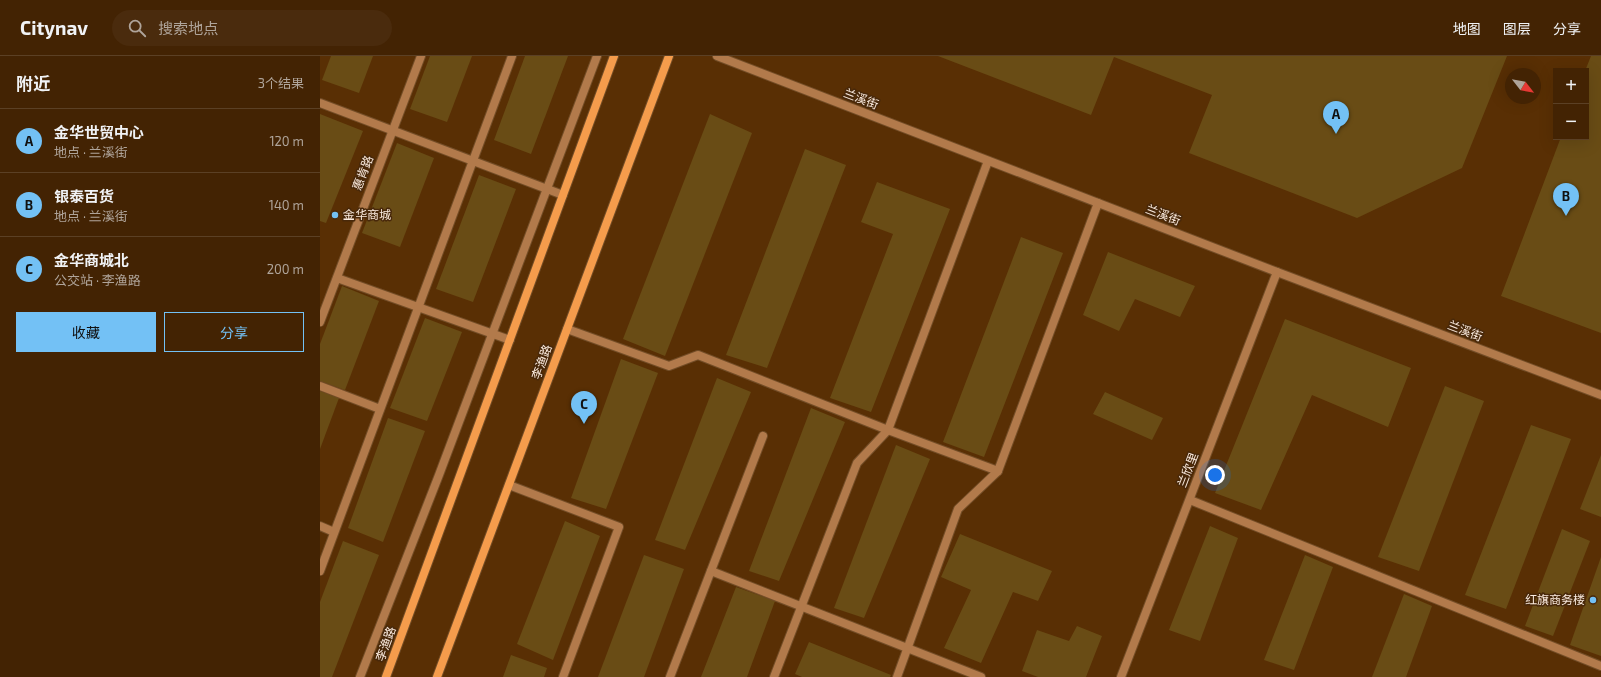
<!DOCTYPE html>
<html lang="zh">
<meta charset="utf-8">
<style>
body{margin:0;font-family:"Exo 2","Noto Sans SC",sans-serif;background:#4a2b0d;color:#f1f3f6}
.controls{position:absolute;right:12px;top:12px;display:grid;overflow:hidden;border-radius:0px;box-shadow:0 4px 16px #0002}
.controls button{width:36px;height:36px;display:grid;place-items:center;padding:0;border:0;border-bottom:1px solid #5b4025;background:#432303;color:#f1f3f6;font:20px sans-serif}
.compass{position:absolute;left:1185px;top:12px;width:36px;height:36px;border-radius:50%;background:#432303;box-shadow:0 4px 16px #0002;rotate:121deg}
.you{position:absolute;left:895px;top:419px;width:14px;height:14px;margin:-10px;border:3px solid #fff;border-radius:50%;background:#1a73e8;box-shadow:0 0 0 6px #1a73e833}
.badge{display:grid;place-items:center;width:26px;height:26px;border-radius:50%;background:#73c1f5;color:#111;font-size:13px;font-weight:700}
.pin{position:absolute;translate:-50% -33px;filter:drop-shadow(0 1px 2px #0008)}
.pin::after{content:'';position:absolute;top:21px;width:14px;height:12px;background:inherit;clip-path:polygon(0 0,100% 0,50% 100%)}
.list{margin:0;padding:0;list-style:none}
h2{display:flex;justify-content:space-between;align-items:center;height:52px;margin:0;padding:0 16px;font-size:17px}
h2 small{font-size:13px;font-weight:400;color:#afa49a}
.list li{display:grid;grid-template-columns:26px 1fr auto;gap:12px;align-items:center;box-sizing:border-box;height:64px;padding:0 16px;border-top:1px solid #5b4025}
.list b{display:block;font-size:15px;white-space:nowrap}
.list p{margin:0;font-size:13px;white-space:nowrap;color:#afa49a}
.list em{font-size:13px;font-style:normal;color:#afa49a}
.actions{display:flex;gap:8px;padding:12px 16px}
.actions a{flex:1;padding:9px 0;border:1px solid #73c1f5;border-radius:0px;text-align:center;font-size:14px;color:#73c1f5}
.actions .main{background:#73c1f5;color:#111}
.icon{flex:none;width:22px;height:22px;fill:none;stroke:currentColor;stroke-width:2;stroke-linecap:round;stroke-linejoin:round}
.map{position:relative;flex:none;width:1281px;height:621px;overflow:hidden}
header{display:flex;align-items:center;gap:24px;box-sizing:border-box;height:56px;padding:0 20px;background:#432303;border-bottom:1px solid #5b4025}
header strong{font-size:19px}
nav{display:flex;gap:22px;margin-inline-start:auto;font-size:14px}
.search{width:280px;height:36px;background:#4a2b0d;display:flex;align-items:center;gap:10px;box-sizing:border-box;padding:0 14px;border-radius:22px;color:#afa49a;font-size:15px}
main{display:flex}
aside{flex:1;background:#432303}
.map>svg:first-child{display:block}
.building{fill:#694c15}
.lines{fill:none;stroke-linecap:round;stroke-linejoin:round}
.lane-casing{stroke:#734d27;stroke-width:10}
.street-casing{stroke:#734d27;stroke-width:10}
.secondary-casing{stroke:#734d27;stroke-width:10}
.lane{stroke:#b27a4b;stroke-width:8}
.street{stroke:#b27a4b;stroke-width:8}
.secondary{stroke:#f59c4c;stroke-width:8}
.poi-dot{fill:#73c1f5;stroke:#48280a;stroke-width:1.5}
.labels{text-anchor:middle;stroke-width:3;stroke-linejoin:round;paint-order:stroke}
.street-label{font-size:12px;fill:#fbebdf;stroke:#48280a}
.poi-label{font-size:12px;fill:#fbebdf;stroke:#48280a;text-anchor:start}
</style>
<header>
<strong>Citynav</strong>
<div class="search"><svg class="icon" aria-label="search" viewBox="0 0 24 24"><circle cx="10" cy="10" r="6"/><path d="M15 15l6 6"/></svg>搜索地点</div>
<nav><a>地图</a><a>图层</a><a>分享</a></nav>
</header>
<main>
<aside>
<h2>附近<small>3个结果</small></h2>
<ul class="list">
<li><span class="badge">A</span><div><b>金华世贸中心</b><p>地点 · 兰溪街</p></div><em>120 m</em></li>
<li><span class="badge">B</span><div><b>银泰百货</b><p>地点 · 兰溪街</p></div><em>140 m</em></li>
<li><span class="badge">C</span><div><b>金华商城北</b><p>公交站 · 李渔路</p></div><em>200 m</em></li>
</ul>
<div class="actions"><a class="main">收藏</a><a>分享</a></div>
</aside>
<div class="map">
<svg width="1281" height="621" viewBox="0 0 1281 621">
<rect width="100%" height="100%" fill="#592f04"/>
<!-- building -->
<g class="building">
<polygon points="11,0 53,0 39,37 2,24"/>
<polygon points="110,0 152,0 127,66 90,53"/>
<polygon points="205,0 248,0 211,98 174,84"/>
<polygon points="618,0 1187,0 1142,112 1037,162 869,97 892,39 794,1 771,59"/>
<polygon points="1271,0 1281,0 1281,277 1181,240 1241,81 1266,81 1265,15"/>
<polygon points="0,58 43,75 6,167 0,165"/>
<polygon points="390,58 432,77 345,300 303,283"/>
<polygon points="77,87 114,102 80,191 42,177"/>
<polygon points="485,93 526,109 447,312 406,299"/>
<polygon points="159,119 196,133 153,246 116,233"/>
<polygon points="557,126 630,153 551,356 510,342 573,178 541,166"/>
<polygon points="701,181 743,197 664,401 623,386"/>
<polygon points="788,196 875,230 860,261 815,243 799,275 763,259"/>
<polygon points="22,230 59,245 25,334 0,325 0,288"/>
<polygon points="105,262 142,276 107,365 70,352"/>
<polygon points="965,263 1091,312 1068,371 992,339 941,454 895,437"/>
<polygon points="301,303 338,317 286,453 251,442"/>
<polygon points="397,322 431,336 365,494 335,484"/>
<polygon points="1125,330 1164,345 1099,515 1058,501"/>
<polygon points="0,335 19,342 0,393"/>
<polygon points="785,336 843,362 832,384 773,358"/>
<polygon points="491,352 525,366 459,525 429,515"/>
<polygon points="68,362 105,375 63,486 28,472"/>
<polygon points="1211,369 1251,383 1186,553 1145,539"/>
<polygon points="576,389 610,403 544,562 514,552"/>
<polygon points="1281,399 1281,461 1260,453"/>
<polygon points="245,465 280,480 233,604 197,588"/>
<polygon points="890,470 918,482 880,585 849,574"/>
<polygon points="1242,473 1270,485 1233,580 1205,570"/>
<polygon points="640,478 732,515 718,545 693,536 661,607 624,592 651,534 621,521"/>
<polygon points="23,485 59,499 12,621 0,621 0,546"/>
<polygon points="324,499 364,513 324,621 278,621"/>
<polygon points="985,499 1013,511 974,614 944,604"/>
<polygon points="1281,501 1281,600 1250,589"/>
<polygon points="416,531 455,545 427,621 381,621"/>
<polygon points="1084,538 1112,550 1086,621 1052,621"/>
<polygon points="757,570 782,580 766,621 718,621 702,615 717,574 749,585"/>
<polygon points="489,586 571,619 570,621 482,621 475,618"/>
<polygon points="191,599 227,612 224,621 183,621"/>
</g>
<g class="lines">
<defs>
<g id="lane">
<polyline points="0,47 243,139"/>
<polyline points="17,222 190,284"/>
<polyline points="247,273 349,310 378,299 568,374 678,415"/>
<polyline points="0,330 60,353"/>
<polyline points="189,429 299,471 243,621"/>
<polyline points="870,444 1281,610"/>
<polyline points="0,470 14,476"/>
<polyline points="0,515 192,0"/>
<polyline points="391,515 661,621"/>
<polyline points="40,621 119,419 277,0"/>
<polyline points="350,621 443,380"/>
<polyline points="454,621 537,407 568,374 668,105"/>
<polyline points="577,621 638,453 678,415 778,147"/>
</g>
<g id="street">
<polyline points="397,0 957,216 1281,339"/>
<polyline points="0,266 101,0"/>
<polyline points="801,621 957,216"/>
</g>
<g id="secondary">
<polyline points="66,621 294,0"/>
<polyline points="117,621 349,0"/>
</g>
</defs>
<!-- lane casing -->
<use href="#lane" class="lane-casing"/>
<!-- street casing -->
<use href="#street" class="street-casing"/>
<!-- secondary casing -->
<use href="#secondary" class="secondary-casing"/>
<!-- lane -->
<use href="#lane" class="lane"/>
<!-- street -->
<use href="#street" class="street"/>
<!-- secondary -->
<use href="#secondary" class="secondary"/>
</g>
<!-- markers -->
<g class="poi-dot">
<circle cx="15" cy="159" r="4"/>
<circle cx="1273" cy="544" r="4"/>
</g>
<g class="labels">
<!-- street labels -->
<g class="street-label">
<text transform="translate(541 43) rotate(21)" y="4">兰溪街</text>
<text transform="translate(43 117) rotate(-69)" y="4">惠肯路</text>
<text transform="translate(843 159) rotate(21)" y="4">兰溪街</text>
<text transform="translate(1145 275) rotate(21)" y="4">兰溪街</text>
<text transform="translate(222 306) rotate(-70)" y="4">李渔路</text>
<text transform="translate(868 414) rotate(-69)" y="4">兰欣里</text>
<text transform="translate(66 588) rotate(-70)" y="4">李渔路</text>
</g>
<!-- poi labels -->
<g class="poi-label">
<text x="23" y="163">金华商城</text>
<text x="1265" y="548" text-anchor="end">红旗商务楼</text>
</g>
</g>
</svg>
<div class="controls">
<button>+</button>
<button>−</button>
</div>
<svg class="compass" viewBox="-18 -18 36 36"><path d="M0-13l5 13h-10z" fill="#e53935"/><path d="M0 13l5-13h-10z" fill="#afa49a"/></svg>
<div class="you"></div>
<div class="pin badge" style="left:1016px;top:78px">A</div>
<div class="pin badge" style="left:1246px;top:160px">B</div>
<div class="pin badge" style="left:264px;top:368px">C</div>
</div>
</main>
